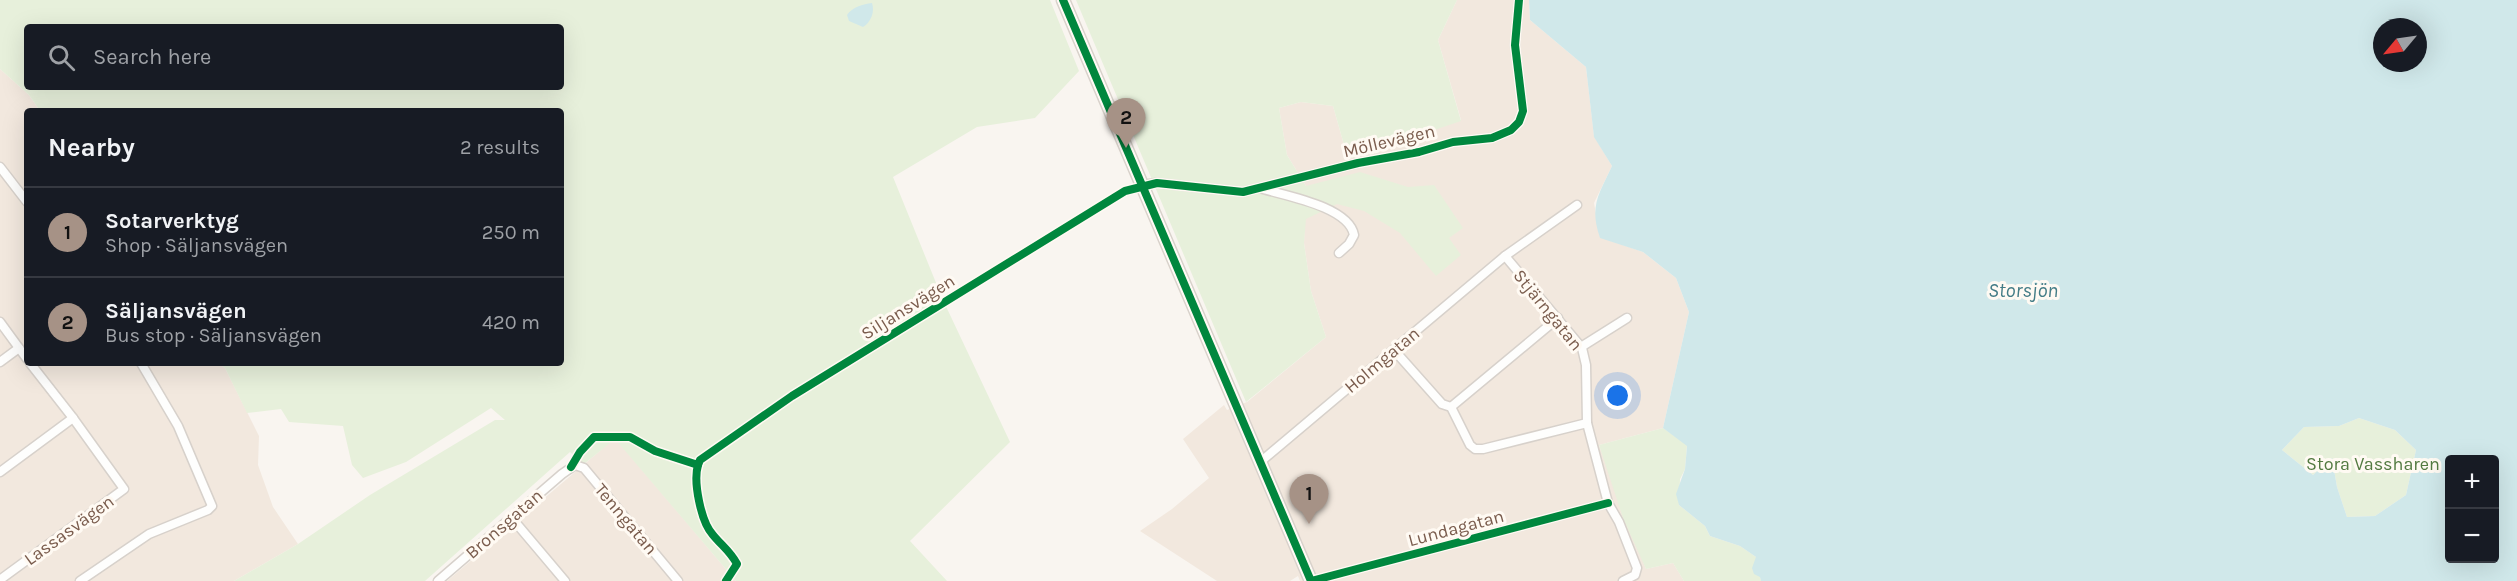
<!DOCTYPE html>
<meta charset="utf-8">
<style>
body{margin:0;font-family:Karla,sans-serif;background:#242831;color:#f1f3f6}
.controls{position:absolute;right:18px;bottom:18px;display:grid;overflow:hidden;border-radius:6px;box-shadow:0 6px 24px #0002}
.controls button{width:54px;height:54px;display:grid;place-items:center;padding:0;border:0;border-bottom:2px solid #363941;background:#171b24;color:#f1f3f6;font:30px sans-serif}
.compass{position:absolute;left:2373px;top:18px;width:54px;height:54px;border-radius:50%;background:#171b24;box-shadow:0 6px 24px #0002;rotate:241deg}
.you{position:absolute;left:1618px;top:396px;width:21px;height:21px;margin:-15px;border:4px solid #fff;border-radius:50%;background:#1a73e8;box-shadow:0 0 0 9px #1a73e833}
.badge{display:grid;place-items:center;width:39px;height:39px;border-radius:50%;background:#a69286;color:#111;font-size:20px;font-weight:700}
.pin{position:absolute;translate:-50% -50px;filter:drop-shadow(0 2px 3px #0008)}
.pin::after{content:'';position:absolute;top:32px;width:21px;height:18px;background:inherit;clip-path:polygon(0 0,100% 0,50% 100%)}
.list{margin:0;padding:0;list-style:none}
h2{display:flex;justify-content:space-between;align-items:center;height:78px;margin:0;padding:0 24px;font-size:26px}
h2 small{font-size:20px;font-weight:400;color:#9ea1a6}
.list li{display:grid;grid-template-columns:39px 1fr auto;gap:18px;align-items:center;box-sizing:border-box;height:90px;padding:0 24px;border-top:2px solid #363941}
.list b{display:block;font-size:22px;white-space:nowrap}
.list p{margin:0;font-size:20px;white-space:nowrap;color:#9ea1a6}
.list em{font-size:20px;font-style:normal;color:#9ea1a6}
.icon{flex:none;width:33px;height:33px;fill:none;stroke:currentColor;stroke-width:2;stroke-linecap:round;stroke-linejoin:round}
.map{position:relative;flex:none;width:2517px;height:581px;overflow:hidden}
.search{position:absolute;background:#171b24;box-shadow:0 6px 24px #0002;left:24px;top:24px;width:540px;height:66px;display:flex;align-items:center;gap:15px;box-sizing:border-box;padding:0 21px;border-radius:6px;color:#9ea1a6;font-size:22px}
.panel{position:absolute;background:#171b24;box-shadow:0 6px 24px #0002;left:24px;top:108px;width:540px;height:258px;border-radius:6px}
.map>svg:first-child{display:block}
.residential{fill:#f2e8de}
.green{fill:#e7f0db;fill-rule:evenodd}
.water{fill:#d0e8ea;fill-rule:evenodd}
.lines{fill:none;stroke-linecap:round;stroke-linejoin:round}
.street-casing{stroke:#d7d1cb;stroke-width:11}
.secondary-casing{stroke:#d9d2cb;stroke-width:15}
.street{stroke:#fefefd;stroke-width:8}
.secondary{stroke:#fefefd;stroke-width:12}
.cycleway-casing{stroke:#fffaf3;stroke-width:11}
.cycleway{stroke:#00873e;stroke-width:8}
.labels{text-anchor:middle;stroke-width:6;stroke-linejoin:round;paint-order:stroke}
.street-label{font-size:18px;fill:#7a5c4d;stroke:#fffaf3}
.park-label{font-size:18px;fill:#537a41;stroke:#fffaf3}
.water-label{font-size:20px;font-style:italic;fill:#437c86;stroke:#fffaf3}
</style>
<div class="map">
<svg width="2517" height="581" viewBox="0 0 2517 581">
<rect width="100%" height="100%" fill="#f9f5f0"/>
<!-- residential -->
<g class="residential">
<polygon points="1457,0 1529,0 1530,20 1586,67 1594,136 1612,166 1594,203 1600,237 1643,252 1676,278 1689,312 1663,428 1599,445 1646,569 1673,563 1684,581 1300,581 1298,576 1290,581 1217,581 1140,531 1172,509 1209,478 1183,439 1224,405 1227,410 1247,402 1326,337 1311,291 1304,243 1306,186 1287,155 1279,108 1301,102 1333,106 1348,159 1461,120 1438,40"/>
<polygon points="0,69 29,95 40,111 27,111 27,363 218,363 225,368 259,436 258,465 273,507 298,544 234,581 0,581"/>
<polygon points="615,438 736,581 447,581"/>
</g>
<!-- green -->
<g class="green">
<path d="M0 0H1050L1079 71 1035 118 977 127 893 177 943 300 1010 442 910 541 947 581H736L615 439 584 464 570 452 425 581H234L298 544 370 495 495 420H505L491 408 406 462 363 478 352 465 343 426 289 422 281 409 247 413 225 368 218 363H561V111H40L29 95 0 69ZM27 27H561V87H27Z"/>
<polygon points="1076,0 1457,0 1438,40 1461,121 1348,159 1333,106 1301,102 1279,108 1287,155 1306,186 1360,172 1408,187 1434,185 1463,228 1449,238 1461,255 1436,276 1400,233 1364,211 1337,204 1306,219 1304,243 1311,291 1326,337 1246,402"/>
<polygon points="2359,418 2395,430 2416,450 2406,495 2375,516 2347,517 2337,487 2332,458 2313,475 2282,450 2304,427 2339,426"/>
<polygon points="1663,428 1687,445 1685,469 1680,479 1679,505 1705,526 1710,536 1740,546 1756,557 1761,581 1684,581 1673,563 1646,569 1623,518 1599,445"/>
</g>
<!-- water -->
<g class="water">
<path d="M1529 0H2517V581H1761L1760 577 1754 574 1752 568 1756 557 1740 546 1710 536 1705 526 1679 505 1676 494 1685 469 1687 446 1663 428 1689 312 1676 278 1643 252 1600 238C1589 206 1599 194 1612 166L1594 137 1586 67 1530 20ZM2382 27H2418V63H2382ZM2359 418 2395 430 2416 450 2406 495 2375 516 2347 517 2337 487 2332 458 2313 475 2282 450 2304 427 2339 426ZM2450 460H2494V558H2450Z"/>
<path d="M872 3C875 12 871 22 863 27L849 21 847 15C852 7 863 4 872 3Z"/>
</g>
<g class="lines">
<defs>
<g id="street">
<polyline points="0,167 27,202"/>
<polyline points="1142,185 1157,183 1243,192 1358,163 1419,152 1453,142 1492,138 1511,130 1519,122 1523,111 1515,45 1519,0"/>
<path d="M1263 189C1287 196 1349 207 1354 235L1349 244 1339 253"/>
<polyline points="1577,205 1505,256 1582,348 1586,365 1587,423 1608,503 1619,522 1637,568 1635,575 1623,581"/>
<polyline points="0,322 19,348"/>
<polyline points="1581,347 1627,318"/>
<polyline points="1394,350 1442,404 1451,407 1470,445 1475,449 1483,449 1587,423"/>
<polyline points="0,362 19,348 27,359"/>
<polyline points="30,363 73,418"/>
<polyline points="1451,407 1558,318"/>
<polyline points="1259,463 1505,256"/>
<polyline points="0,472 73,418 124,489 1,579"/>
<polyline points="511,517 565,581"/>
<polyline points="80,581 149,534 208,510 212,506 178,426 141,363"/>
<polyline points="438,581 562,474 575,465 584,468 678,581"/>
<polyline points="1311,581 1608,503"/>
</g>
<polyline id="secondary" points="1063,0 1311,581"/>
</defs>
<!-- street casing -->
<use href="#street" class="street-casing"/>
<!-- secondary casing -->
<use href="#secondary" class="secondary-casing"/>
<!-- street -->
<use href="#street" class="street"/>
<!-- secondary -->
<use href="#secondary" class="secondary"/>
<defs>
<g id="cycleway">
<polyline points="1063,0 1311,581 1608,503"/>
<path d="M698 465C693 482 701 522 713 535 722 546 730 551 737 564L726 581"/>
<polyline points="571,467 580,452 594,437 630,437 655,451 698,465 700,460 792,396 1125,191 1157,183 1243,192 1358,163 1419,152 1453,142 1492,138 1511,130 1519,122 1523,111 1515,45 1519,0"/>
</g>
</defs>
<!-- cycleway casing -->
<use href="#cycleway" class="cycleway-casing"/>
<!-- cycleway -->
<use href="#cycleway" class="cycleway"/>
</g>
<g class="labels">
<!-- street labels -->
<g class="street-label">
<text transform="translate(1389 141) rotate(-13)" y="6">Möllevägen</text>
<text transform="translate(908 307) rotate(-32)" y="6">Siljansvägen</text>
<text transform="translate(1548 310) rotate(51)" y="6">Stjärngatan</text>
<text transform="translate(1382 360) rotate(-40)" y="6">Holmgatan</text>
<text transform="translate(626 519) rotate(50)" y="6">Tenngatan</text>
<text transform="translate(504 524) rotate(-41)" y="6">Bronsgatan</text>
<text transform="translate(1456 528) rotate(-15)" y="6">Lundagatan</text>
<text transform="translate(69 530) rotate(-36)" y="6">Lassasvägen</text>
</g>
<!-- park labels -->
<g class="park-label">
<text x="2373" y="470">Stora Vassharen</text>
</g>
<!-- water labels -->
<g class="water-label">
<text x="2023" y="297">Storsjön</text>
</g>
</g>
</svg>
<div class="controls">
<button>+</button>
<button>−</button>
</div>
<svg class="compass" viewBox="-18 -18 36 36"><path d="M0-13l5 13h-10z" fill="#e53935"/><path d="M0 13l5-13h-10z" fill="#9ea1a6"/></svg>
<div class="you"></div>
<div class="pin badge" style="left:1309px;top:524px">1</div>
<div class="pin badge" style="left:1126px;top:148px">2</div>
<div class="search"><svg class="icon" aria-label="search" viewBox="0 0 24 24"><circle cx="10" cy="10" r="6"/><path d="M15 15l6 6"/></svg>Search here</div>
<section class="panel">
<h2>Nearby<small>2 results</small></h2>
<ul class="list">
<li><span class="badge">1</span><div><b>Sotarverktyg</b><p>Shop · Säljansvägen</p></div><em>250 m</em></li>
<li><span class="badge">2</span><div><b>Säljansvägen</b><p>Bus stop · Säljansvägen</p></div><em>420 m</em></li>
</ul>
</section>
</div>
